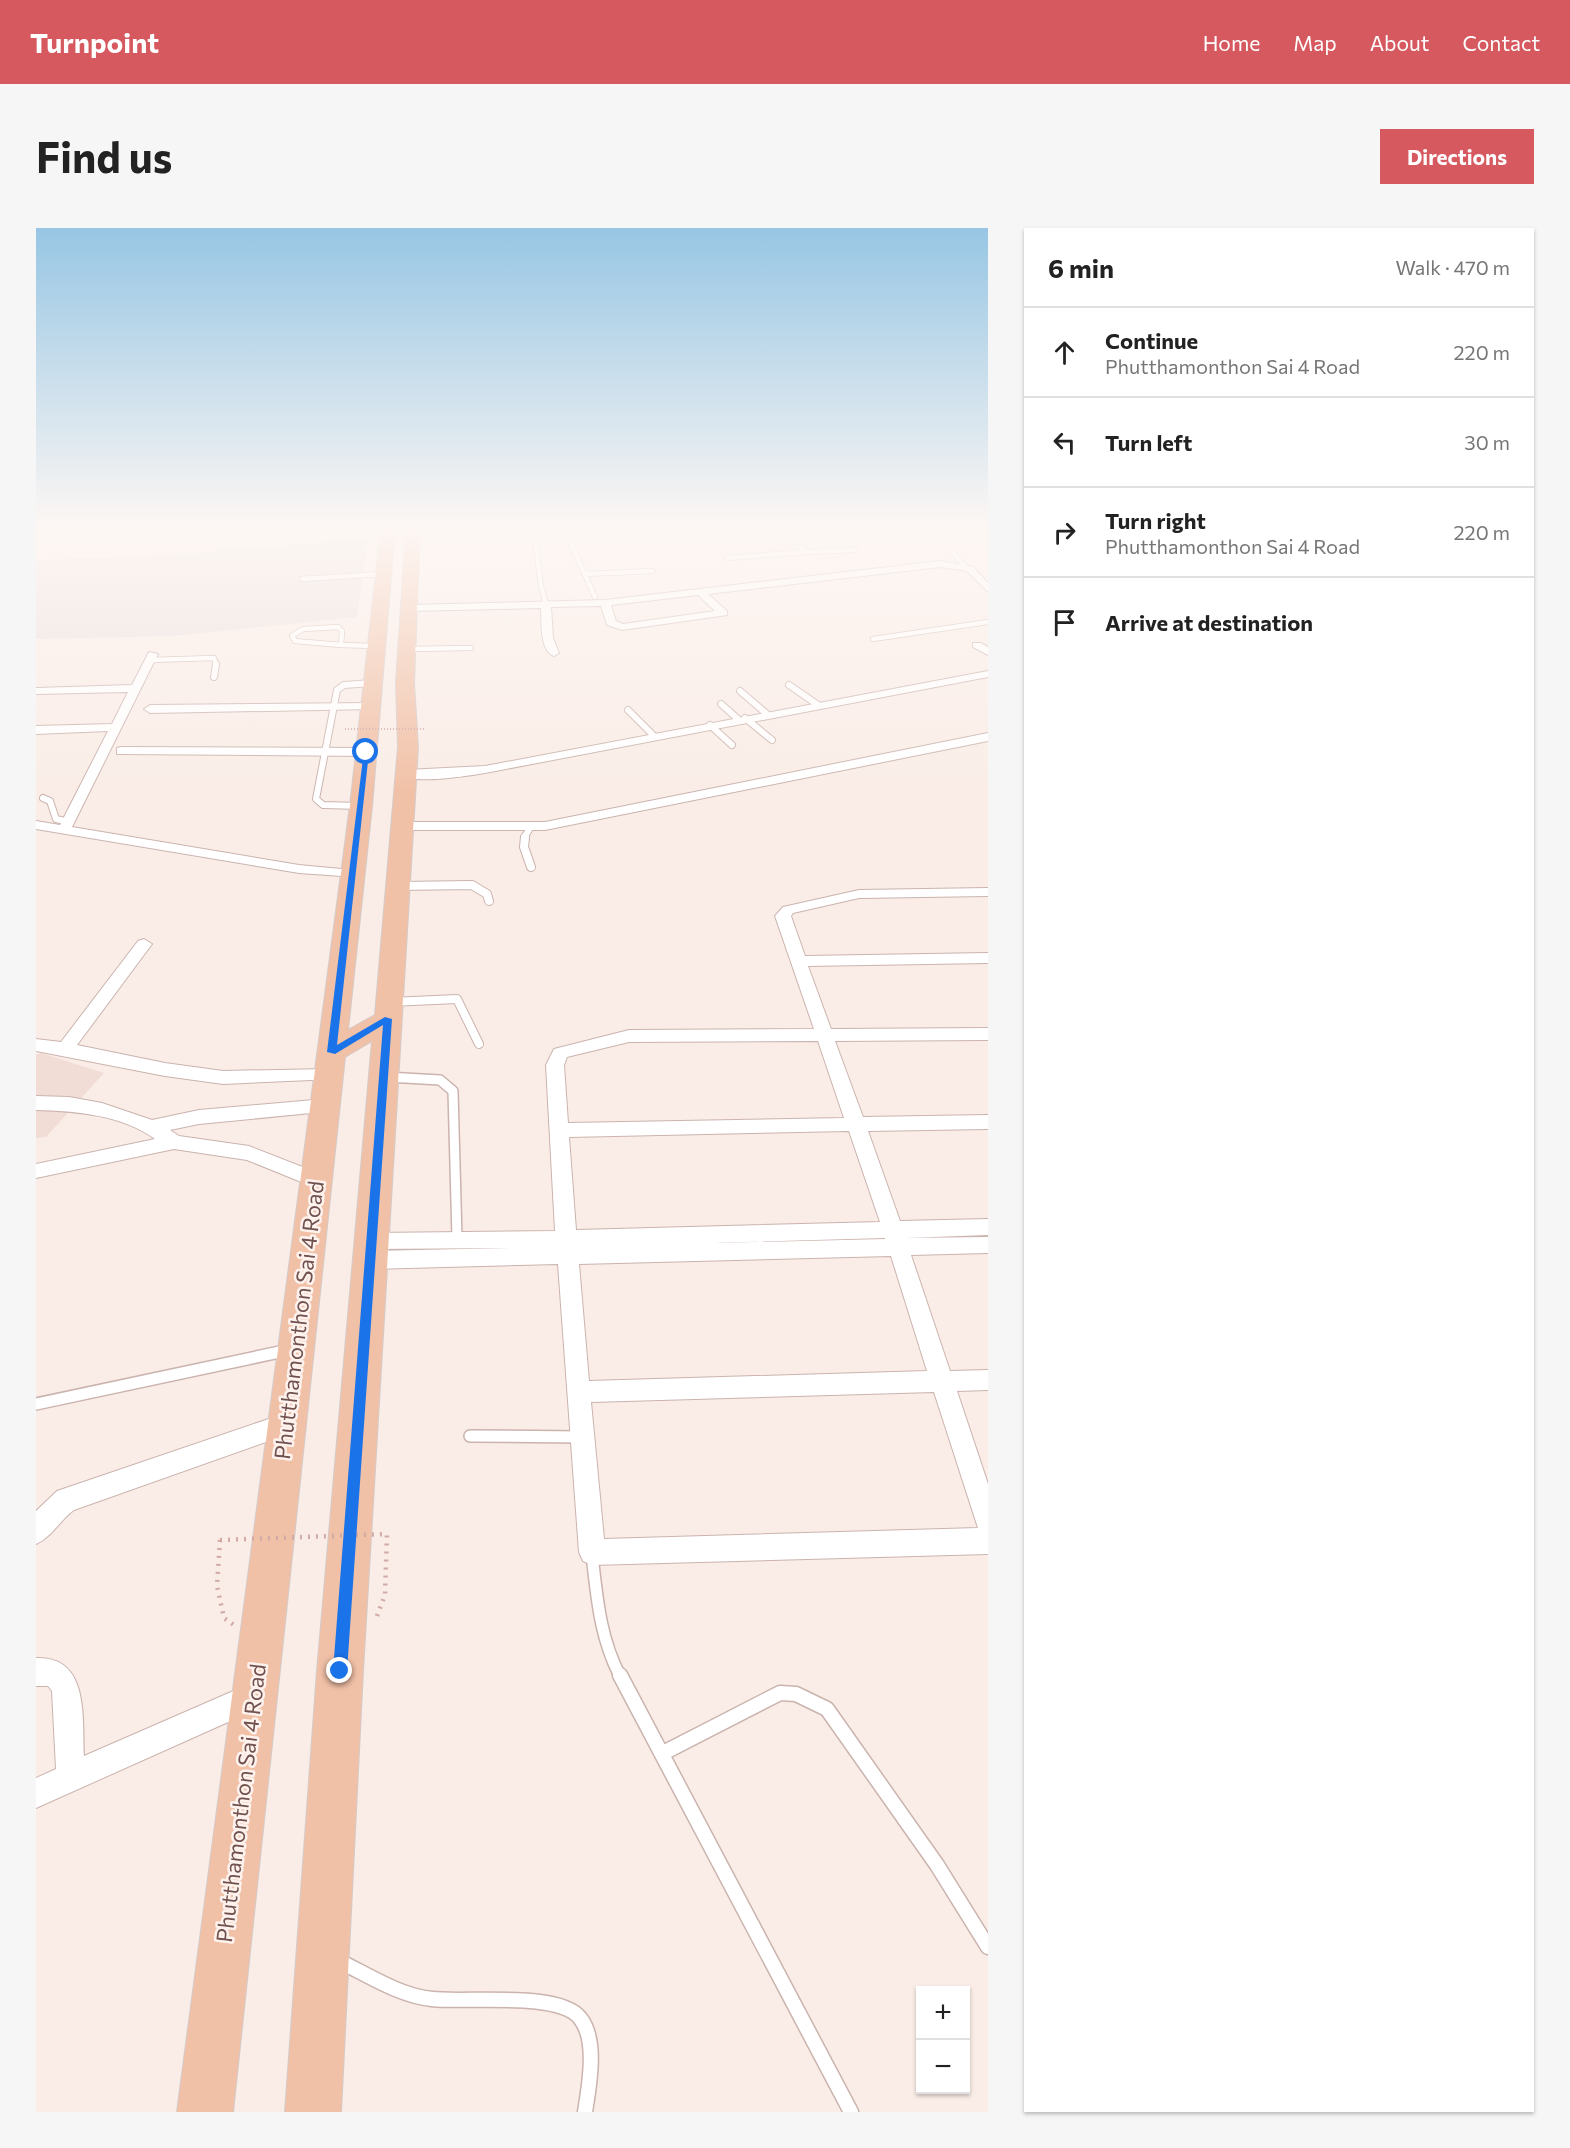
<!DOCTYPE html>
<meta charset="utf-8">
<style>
body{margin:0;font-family:Commissioner,sans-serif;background:#f6f6f6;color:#222}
.controls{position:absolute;right:18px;bottom:18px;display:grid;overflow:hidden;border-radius:0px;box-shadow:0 2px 4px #0004}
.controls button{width:54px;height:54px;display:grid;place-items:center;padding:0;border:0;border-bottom:2px solid #e0e0e0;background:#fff;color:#222;font:30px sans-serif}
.stop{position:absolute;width:18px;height:18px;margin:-14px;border:4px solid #1a73e8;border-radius:50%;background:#fff}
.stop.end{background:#1a73e8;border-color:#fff;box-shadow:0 2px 6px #0008}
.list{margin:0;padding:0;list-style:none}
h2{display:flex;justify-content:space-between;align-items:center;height:78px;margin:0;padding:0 24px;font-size:26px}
h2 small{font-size:20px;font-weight:400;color:#767676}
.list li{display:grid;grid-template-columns:39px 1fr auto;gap:18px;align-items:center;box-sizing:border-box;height:90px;padding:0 24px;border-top:2px solid #e0e0e0}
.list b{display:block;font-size:22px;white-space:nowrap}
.list p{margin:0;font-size:20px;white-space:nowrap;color:#767676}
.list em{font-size:20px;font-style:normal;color:#767676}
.icon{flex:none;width:33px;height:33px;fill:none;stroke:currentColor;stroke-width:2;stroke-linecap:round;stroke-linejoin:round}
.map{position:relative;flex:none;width:952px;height:1884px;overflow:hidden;border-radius:0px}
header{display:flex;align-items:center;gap:36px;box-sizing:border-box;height:84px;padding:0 30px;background:#d75960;color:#fff}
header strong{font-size:28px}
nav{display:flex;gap:33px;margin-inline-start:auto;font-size:21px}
.intro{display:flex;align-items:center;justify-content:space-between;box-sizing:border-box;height:144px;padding:0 36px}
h1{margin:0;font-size:42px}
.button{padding:15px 27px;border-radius:0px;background:#d75960;color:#fff;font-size:21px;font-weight:700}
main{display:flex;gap:36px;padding:0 36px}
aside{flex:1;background:#fff;border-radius:0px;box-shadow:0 2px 4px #0004}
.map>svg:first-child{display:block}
.residential{fill:#f1ddd6}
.industrial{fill:#e9dfdd}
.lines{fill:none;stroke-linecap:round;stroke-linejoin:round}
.lane-far5-casing{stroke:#cbb3ae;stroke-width:6}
.lane-far4-casing{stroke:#cbb3ae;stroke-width:8}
.lane-far3-casing{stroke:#cbb3ae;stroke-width:10}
.lane-far2-casing{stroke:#cbb3ae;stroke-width:12}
.lane-far1-casing{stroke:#cbb3ae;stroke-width:14}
.lane-casing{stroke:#cbb3ae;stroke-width:17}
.street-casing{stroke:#cbb3ae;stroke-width:2}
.primary-casing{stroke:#d4cbca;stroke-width:2}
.path{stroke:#d1aaa5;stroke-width:4.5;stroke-dasharray:2 6;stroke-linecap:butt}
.lane-far5{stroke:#fff;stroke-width:4.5}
.lane-far4{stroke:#fff;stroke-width:6}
.lane-far3{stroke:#fff;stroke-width:8}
.lane-far2{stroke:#fff;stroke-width:9}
.lane-far1{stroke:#fff;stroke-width:11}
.lane{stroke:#fff;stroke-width:14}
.street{fill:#fff;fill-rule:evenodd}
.primary{fill:#f1c1a7;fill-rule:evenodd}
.path-bridge-far1{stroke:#d1aaa5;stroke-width:2;stroke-dasharray:1 2;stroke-linecap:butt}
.path-bridge{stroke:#d1aaa5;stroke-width:4.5;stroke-dasharray:2 6;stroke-linecap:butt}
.route{fill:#1a73e8}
.labels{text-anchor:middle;stroke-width:5;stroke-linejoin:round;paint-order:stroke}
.street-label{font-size:22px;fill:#71514e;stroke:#fdf2ed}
</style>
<header>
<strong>Turnpoint</strong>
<nav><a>Home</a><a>Map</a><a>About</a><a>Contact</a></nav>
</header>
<div class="intro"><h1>Find us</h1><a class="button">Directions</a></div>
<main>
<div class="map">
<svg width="952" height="1884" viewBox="0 0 952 1884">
<rect width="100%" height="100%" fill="#faede7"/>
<!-- residential -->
<polygon class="residential" points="5,825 68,845 10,909 0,910 0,827"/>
<!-- industrial -->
<polygon class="industrial" points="332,310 321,389 137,408 0,411 0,332 132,327"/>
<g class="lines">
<defs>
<g id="lane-far5">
<polyline points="844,300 864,316"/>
<polyline points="377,304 528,300 559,369"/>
<polyline points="500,317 505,359"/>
<polyline points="770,324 818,322"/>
<polyline points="917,325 929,338"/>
<polyline points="691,330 770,324 744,300"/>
<polyline points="549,346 617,343"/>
<polyline points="266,351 345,346"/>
<polyline points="506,361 510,377"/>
<polygon points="302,399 306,403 305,417 259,413 256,408 267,401"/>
<polyline points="837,411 952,394"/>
<polyline points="305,417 340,418"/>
<polyline points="371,421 435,420"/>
<polyline points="114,432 178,430 180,437"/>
</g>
<g id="lane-far4">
<polyline points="178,449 180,436"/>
<polyline points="753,457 782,477"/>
<polyline points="704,463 731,486"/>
<polyline points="685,476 703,492"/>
<polyline points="592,482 617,507"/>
<polyline points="709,490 736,512"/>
<polyline points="674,497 696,517"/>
<polyline points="7,570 14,573 20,591 34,594"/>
<polyline points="324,578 287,577 280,571 301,462 308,457 336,455"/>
<polyline points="488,610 494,600"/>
</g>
<g id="lane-far3">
<polyline points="489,609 488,619 495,639"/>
<polyline points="362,658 436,657 451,666 453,673"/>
<polyline points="355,774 421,771 443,816"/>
</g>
<polyline id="lane-far2" points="351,849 404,852 417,863 421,1011"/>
<g id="lane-far1">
<polyline points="0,1176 253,1122"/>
<polyline points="434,1208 546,1209"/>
<path d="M556 1327C561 1370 564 1410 584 1448"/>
</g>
<g id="lane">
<polyline points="584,1447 815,1884"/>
<polyline points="627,1525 744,1465 760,1466 791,1481 901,1637 952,1719"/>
<path d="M303 1733C332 1747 364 1768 396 1771 430 1775 523 1763 544 1790 562 1812 553 1858 549 1884"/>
</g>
<g id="street">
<path d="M904 333 937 339 952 355V364L931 343 904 339 672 366 691 383V387L586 402 571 397 565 378 515 379 517 410 523 425 518 428C503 422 506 394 505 380L373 383 368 380 373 377 569 372ZM662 367 679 383 587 396 580 393 575 377Z"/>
<polygon points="937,415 945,415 952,419 952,427 937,419"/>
<polygon points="113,424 122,426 36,599 263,637 316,642 321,643 323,646 321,649 263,645 0,601 0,593 24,597 72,503 0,506 0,498 76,496 92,464 0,466 0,460 96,457"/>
<path d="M952 443V449L449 545C432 548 375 557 364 546L370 542 449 538Z"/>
<polygon points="334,475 340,479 338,481 114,485 108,481 114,477"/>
<polygon points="952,505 952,513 509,602 365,602 358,598 365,594 509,594"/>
<polygon points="85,519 330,520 336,524 330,528 81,526 81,520"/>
<path d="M952 660V668L823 670 757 685 755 688 769 728 952 725V735L772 738 795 801 952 800V812L799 813 827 889 952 887V901L832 903 864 993 952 991V1007L869 1010 952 1009V1025L875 1027 914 1143 952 1142V1162L921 1163 952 1256V1326L556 1337 547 1333 543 1324 522 1036 335 1041 328 1038 324 1032 328 1026 335 1023 477 1020 336 1021 329 1019 326 1013 329 1007 336 1005 519 1003 510 837 518 821 593 802 778 801 739 688 747 679 823 662ZM782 813 808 890 532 895 528 837 531 829 593 814ZM813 903 844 994 540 1002 533 909ZM849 1010V1011L678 1015ZM855 1028 891 1143 553 1153 543 1036ZM898 1164 942 1300 568 1311 555 1174Z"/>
<polygon points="108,711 116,716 41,817 129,835 187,843 292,841 298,843 301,847 298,851 187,856 129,848 0,823 0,811 25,814 102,713"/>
<path d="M0 868 33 869 66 875 116 892 163 882 289 871 296 873 298 878 296 883 163 896 134 902 143 908 213 918 287 947 290 952 287 957 280 960 211 932 138 921 0 950V936L119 911C86 887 40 883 0 882Z"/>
<path d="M250 1185 258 1188 262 1196 258 1204 38 1282C24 1292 16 1309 0 1316V1283L21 1263Z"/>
<path d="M0 1430C54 1428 46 1490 48 1528L218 1454 228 1458 232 1468 228 1478 0 1580V1550L20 1541 16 1463 12 1458H0Z"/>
</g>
<polygon id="primary" points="345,300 359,300 336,578 312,802 339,787 362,519 360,455 370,300 384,300 378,455 382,519 327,1443 305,1884 249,1884 281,1443 336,813 309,829 197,1884 141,1884 314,578"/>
</defs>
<!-- lane-far5 casing -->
<use href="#lane-far5" class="lane-far5-casing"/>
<!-- lane-far4 casing -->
<use href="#lane-far4" class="lane-far4-casing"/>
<!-- lane-far3 casing -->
<use href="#lane-far3" class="lane-far3-casing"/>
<!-- lane-far2 casing -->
<use href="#lane-far2" class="lane-far2-casing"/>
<!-- lane-far1 casing -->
<use href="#lane-far1" class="lane-far1-casing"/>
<!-- lane casing -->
<use href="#lane" class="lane-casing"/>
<!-- street casing -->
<use href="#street" class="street-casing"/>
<!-- primary casing -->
<use href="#primary" class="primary-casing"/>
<!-- path -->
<g class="path">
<polyline points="184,1312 181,1358 188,1390 198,1397"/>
<polyline points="341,1388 349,1367 351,1306"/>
</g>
<!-- lane-far5 -->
<use href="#lane-far5" class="lane-far5"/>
<!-- lane-far4 -->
<use href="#lane-far4" class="lane-far4"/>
<!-- lane-far3 -->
<use href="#lane-far3" class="lane-far3"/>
<!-- lane-far2 -->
<use href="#lane-far2" class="lane-far2"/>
<!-- lane-far1 -->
<use href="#lane-far1" class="lane-far1"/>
<!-- lane -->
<use href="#lane" class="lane"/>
<!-- street -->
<use href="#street" class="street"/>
<!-- primary -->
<use href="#primary" class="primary"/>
<!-- path-bridge-far1 -->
<polyline class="path-bridge-far1" points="309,501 388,501"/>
<!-- path-bridge -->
<polyline class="path-bridge" points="184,1312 351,1306"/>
</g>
<!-- sky -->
<linearGradient id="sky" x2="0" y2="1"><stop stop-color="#97c6e4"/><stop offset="0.53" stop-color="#fdf7f4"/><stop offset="1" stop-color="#fdf7f4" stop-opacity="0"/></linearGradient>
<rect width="952" height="563" fill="url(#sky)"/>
<!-- route -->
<polygon class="route" points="328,522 333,524 301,817 349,789 356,791 311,1443 304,1450 297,1443 347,797 299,826 291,824"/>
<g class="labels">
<!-- street labels -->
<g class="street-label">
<text transform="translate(263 1092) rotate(-83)" y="8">Phutthamonthon Sai 4 Road</text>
<text transform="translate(205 1575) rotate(-83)" y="8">Phutthamonthon Sai 4 Road</text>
</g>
</g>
</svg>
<div class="controls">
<button>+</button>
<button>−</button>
</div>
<div class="stop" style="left:330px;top:524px"></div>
<div class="stop end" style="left:304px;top:1443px"></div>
</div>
<aside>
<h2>6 min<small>Walk · 470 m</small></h2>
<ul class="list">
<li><svg class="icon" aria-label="ahead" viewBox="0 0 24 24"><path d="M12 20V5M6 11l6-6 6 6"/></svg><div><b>Continue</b><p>Phutthamonthon Sai 4 Road</p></div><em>220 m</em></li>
<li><svg class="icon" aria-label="left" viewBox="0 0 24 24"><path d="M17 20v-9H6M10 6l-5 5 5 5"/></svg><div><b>Turn left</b></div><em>30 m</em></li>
<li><svg class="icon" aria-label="right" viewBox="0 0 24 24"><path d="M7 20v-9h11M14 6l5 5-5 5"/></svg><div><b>Turn right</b><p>Phutthamonthon Sai 4 Road</p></div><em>220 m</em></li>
<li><svg class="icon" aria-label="arrive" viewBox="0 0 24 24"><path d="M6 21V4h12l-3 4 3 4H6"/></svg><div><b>Arrive at destination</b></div></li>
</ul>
</aside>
</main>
